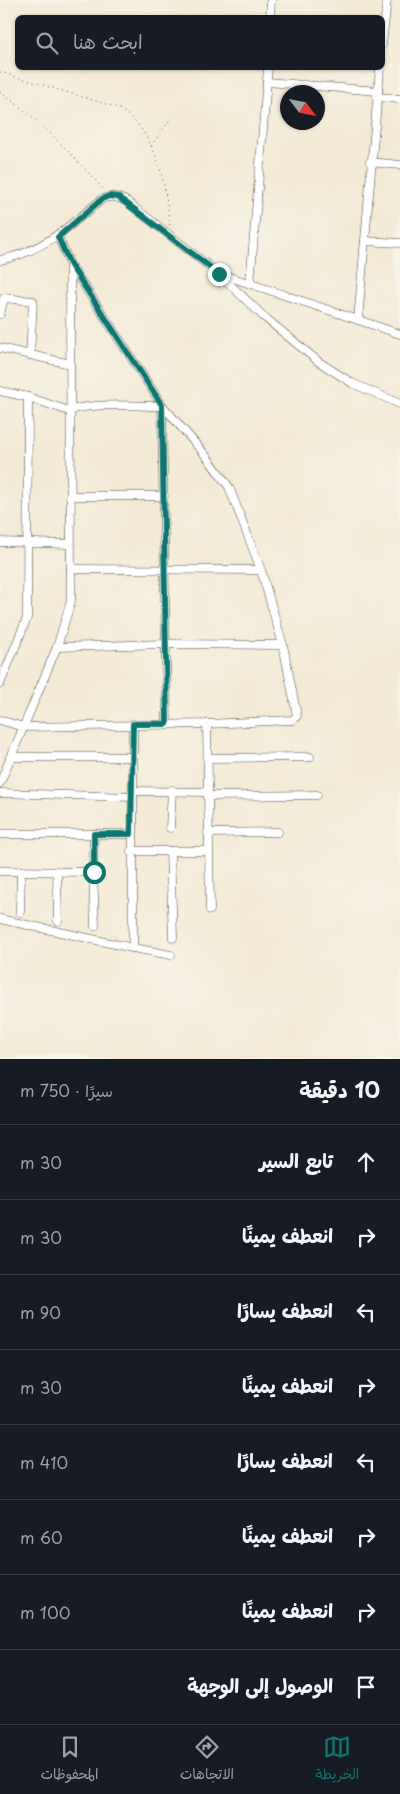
<!DOCTYPE html>
<html lang="ar">
<meta charset="utf-8">
<style>
body{margin:0;font-family:"Playpen Sans","Playpen Sans Arabic",sans-serif;background:#20242c;color:#f1f3f6;direction:rtl}
.compass{position:absolute;left:280px;top:85px;width:45px;height:45px;border-radius:50%;background:#171b24;box-shadow:0 1px 4px #0004;rotate:122deg}
.stop{position:absolute;width:15px;height:15px;margin:-11px;border:4px solid #0f766e;border-radius:50%;background:#fff}
.stop.end{background:#0f766e;border-color:#fff;box-shadow:0 1px 5px #0008}
.list{margin:0;padding:0;list-style:none}
h2{display:flex;justify-content:space-between;align-items:center;height:65px;margin:0;padding:0 20px;font-size:21px}
h2 small{font-size:16px;font-weight:400;color:#9ea1a6}
.list li{display:grid;grid-template-columns:32px 1fr auto;gap:15px;align-items:center;box-sizing:border-box;height:75px;padding:0 20px;border-top:1px solid #363941}
.list b{display:block;font-size:19px;white-space:nowrap}
.list em{font-size:16px;font-style:normal;color:#9ea1a6}
.icon{flex:none;width:28px;height:28px;fill:none;stroke:currentColor;stroke-width:2;stroke-linecap:round;stroke-linejoin:round}
.map{position:relative;flex:none;width:400px;height:1059px;overflow:hidden;direction:ltr}
.search{position:absolute;background:#171b24;box-shadow:0 1px 4px #0004;left:15px;right:15px;top:15px;height:55px;display:flex;align-items:center;gap:12px;box-sizing:border-box;padding:0 18px;border-radius:8px;color:#9ea1a6;font-size:19px}
.sheet{height:665px;background:#171b24}
nav{display:flex;justify-content:space-around;align-items:center;box-sizing:border-box;height:70px;border-top:1px solid #363941;background:#171b24;font-size:14px;color:#9ea1a6}
nav a{display:grid;justify-items:center;gap:2px}
nav .on{color:#0f766e}
.map>svg:first-child{display:block}
.lines{fill:none;stroke-linecap:round;stroke-linejoin:round}
.street-casing{stroke:#494844;stroke-width:9}
.path{stroke:#494844;stroke-width:1;stroke-dasharray:1 4;stroke-linecap:butt}
.street{stroke:#fff;stroke-width:8}
.route{stroke:#0f766e;stroke-width:6}
</style>
<div class="map">
<svg width="400" height="1059" viewBox="0 0 400 1059">
<rect width="100%" height="100%" fill="#f7f3e8"/>
<filter id="ink" filterUnits="userSpaceOnUse"><feTurbulence type="fractalNoise" baseFrequency=".02" numOctaves="2"/><feDisplacementMap in="SourceGraphic" scale="10" xChannelSelector="R" yChannelSelector="G"/><feConvolveMatrix kernelMatrix="1 2 1 2 8 2 1 2 1" color-interpolation-filters="sRGB"/></filter>
<filter id="wash" filterUnits="userSpaceOnUse"><feTurbulence type="fractalNoise" baseFrequency=".0096" numOctaves="4" result="noise"/><feDisplacementMap in="SourceGraphic" scale="20" xChannelSelector="R" yChannelSelector="G"/><feGaussianBlur stdDeviation="1.12" result="paint"/><feColorMatrix in="noise" values="0 0 0 0 0 0 0 0 0 0 0 0 0 0 0 0 0 1.4 0 .05"/><feComposite in="paint" operator="in"/></filter>
<g filter="url(#wash)">
<rect width="100%" height="100%" fill="#f3ead5"/>
</g>
<g filter="url(#ink)">
<g class="lines">
<defs>
<g id="street">
<polyline points="270,18 271,0"/>
<polyline points="382,45 387,0"/>
<polyline points="267,82 378,91"/>
<polyline points="377,97 400,99"/>
<polyline points="370,162 400,165"/>
<polyline points="365,241 400,243"/>
<path d="M0 260C42 252 70 226 102 199 111 195 118 197 126 201L219 274 263 316 319 362 352 383 400 404"/>
<polyline points="221,274 400,334"/>
<polyline points="250,283 268,68"/>
<polyline points="0,314 4,298 33,301 30,355"/>
<polyline points="358,320 380,68"/>
<polyline points="0,348 70,364"/>
<path d="M0 391 28 397 69 411C90 402 139 406 162 406"/>
<polyline points="162,405 167,725"/>
<polyline points="70,496 164,496"/>
<polyline points="0,542 70,544"/>
<polyline points="71,569 261,570"/>
<polyline points="57,647 167,644 283,645"/>
<polyline points="0,684 27,618 28,397"/>
<polyline points="0,720 23,727 207,724 292,720 297,716 283,645 261,570 229,487 207,457 162,405 70,264 58,237"/>
<polyline points="133,724 133,948"/>
<polyline points="207,724 210,910"/>
<polyline points="10,757 132,757"/>
<polyline points="207,758 310,757"/>
<polyline points="0,783 57,647 71,601 70,264"/>
<polyline points="132,791 208,792"/>
<polyline points="0,793 132,797"/>
<polyline points="208,796 317,795"/>
<polyline points="170,828 172,790"/>
<polyline points="208,833 278,832"/>
<polyline points="0,834 131,834"/>
<polyline points="131,851 208,851"/>
<polyline points="170,851 173,938"/>
<polyline points="0,871 93,872 94,834"/>
<polyline points="57,871 58,921"/>
<polyline points="93,872 95,926"/>
<polyline points="20,912 21,871"/>
<polyline points="0,919 133,948 171,955"/>
</g>
</defs>
<!-- street casing -->
<use href="#street" class="street-casing"/>
<!-- path -->
<g class="path">
<path d="M0 72 116 107C158 130 165 184 170 226"/>
<path d="M0 92C39 119 72 154 103 189"/>
<polyline points="151,146 171,118"/>
</g>
<!-- street -->
<use href="#street" class="street"/>
</g>
</g>
<g class="lines" filter="url(#ink)">
<!-- route -->
<polyline class="route" points="94,872 94,834 131,834 133,724 167,724 162,405 70,264 58,237 102,199 109,196 118,197 219,274"/>
</g>
</svg>
<svg class="compass" viewBox="-18 -18 36 36"><path d="M0-13l5 13h-10z" fill="#e53935"/><path d="M0 13l5-13h-10z" fill="#9ea1a6"/></svg>
<div class="stop" style="left:94px;top:872px"></div>
<div class="stop end" style="left:219px;top:274px"></div>
<div class="search"><svg class="icon" aria-label="search" viewBox="0 0 24 24"><circle cx="10" cy="10" r="6"/><path d="M15 15l6 6"/></svg>ابحث هنا</div>
</div>
<section class="sheet">
<h2>10 دقيقة<small>سيرًا · 750 m</small></h2>
<ul class="list">
<li><svg class="icon" aria-label="ahead" viewBox="0 0 24 24"><path d="M12 20V5M6 11l6-6 6 6"/></svg><div><b>تابع السير</b></div><em>30 m</em></li>
<li><svg class="icon" aria-label="right" viewBox="0 0 24 24"><path d="M7 20v-9h11M14 6l5 5-5 5"/></svg><div><b>انعطف يمينًا</b></div><em>30 m</em></li>
<li><svg class="icon" aria-label="left" viewBox="0 0 24 24"><path d="M17 20v-9H6M10 6l-5 5 5 5"/></svg><div><b>انعطف يسارًا</b></div><em>90 m</em></li>
<li><svg class="icon" aria-label="right" viewBox="0 0 24 24"><path d="M7 20v-9h11M14 6l5 5-5 5"/></svg><div><b>انعطف يمينًا</b></div><em>30 m</em></li>
<li><svg class="icon" aria-label="left" viewBox="0 0 24 24"><path d="M17 20v-9H6M10 6l-5 5 5 5"/></svg><div><b>انعطف يسارًا</b></div><em>410 m</em></li>
<li><svg class="icon" aria-label="right" viewBox="0 0 24 24"><path d="M7 20v-9h11M14 6l5 5-5 5"/></svg><div><b>انعطف يمينًا</b></div><em>60 m</em></li>
<li><svg class="icon" aria-label="right" viewBox="0 0 24 24"><path d="M7 20v-9h11M14 6l5 5-5 5"/></svg><div><b>انعطف يمينًا</b></div><em>100 m</em></li>
<li><svg class="icon" aria-label="arrive" viewBox="0 0 24 24"><path d="M6 21V4h12l-3 4 3 4H6"/></svg><div><b>الوصول إلى الوجهة</b></div></li>
</ul>
</section>
<nav>
<a class="on"><svg class="icon" aria-label="map" viewBox="0 0 24 24"><path d="M3 6l6-2 6 2 6-2v14l-6 2-6-2-6 2zM9 4v14M15 6v14"/></svg>الخريطة</a>
<a><svg class="icon" aria-label="directions" viewBox="0 0 24 24"><path d="M12 3l9 9-9 9-9-9zM9 14v-3h6M13 9l2 2-2 2"/></svg>الاتجاهات</a>
<a><svg class="icon" aria-label="saved" viewBox="0 0 24 24"><path d="M7 4h10v16l-5-4-5 4z"/></svg>المحفوظات</a>
</nav>
